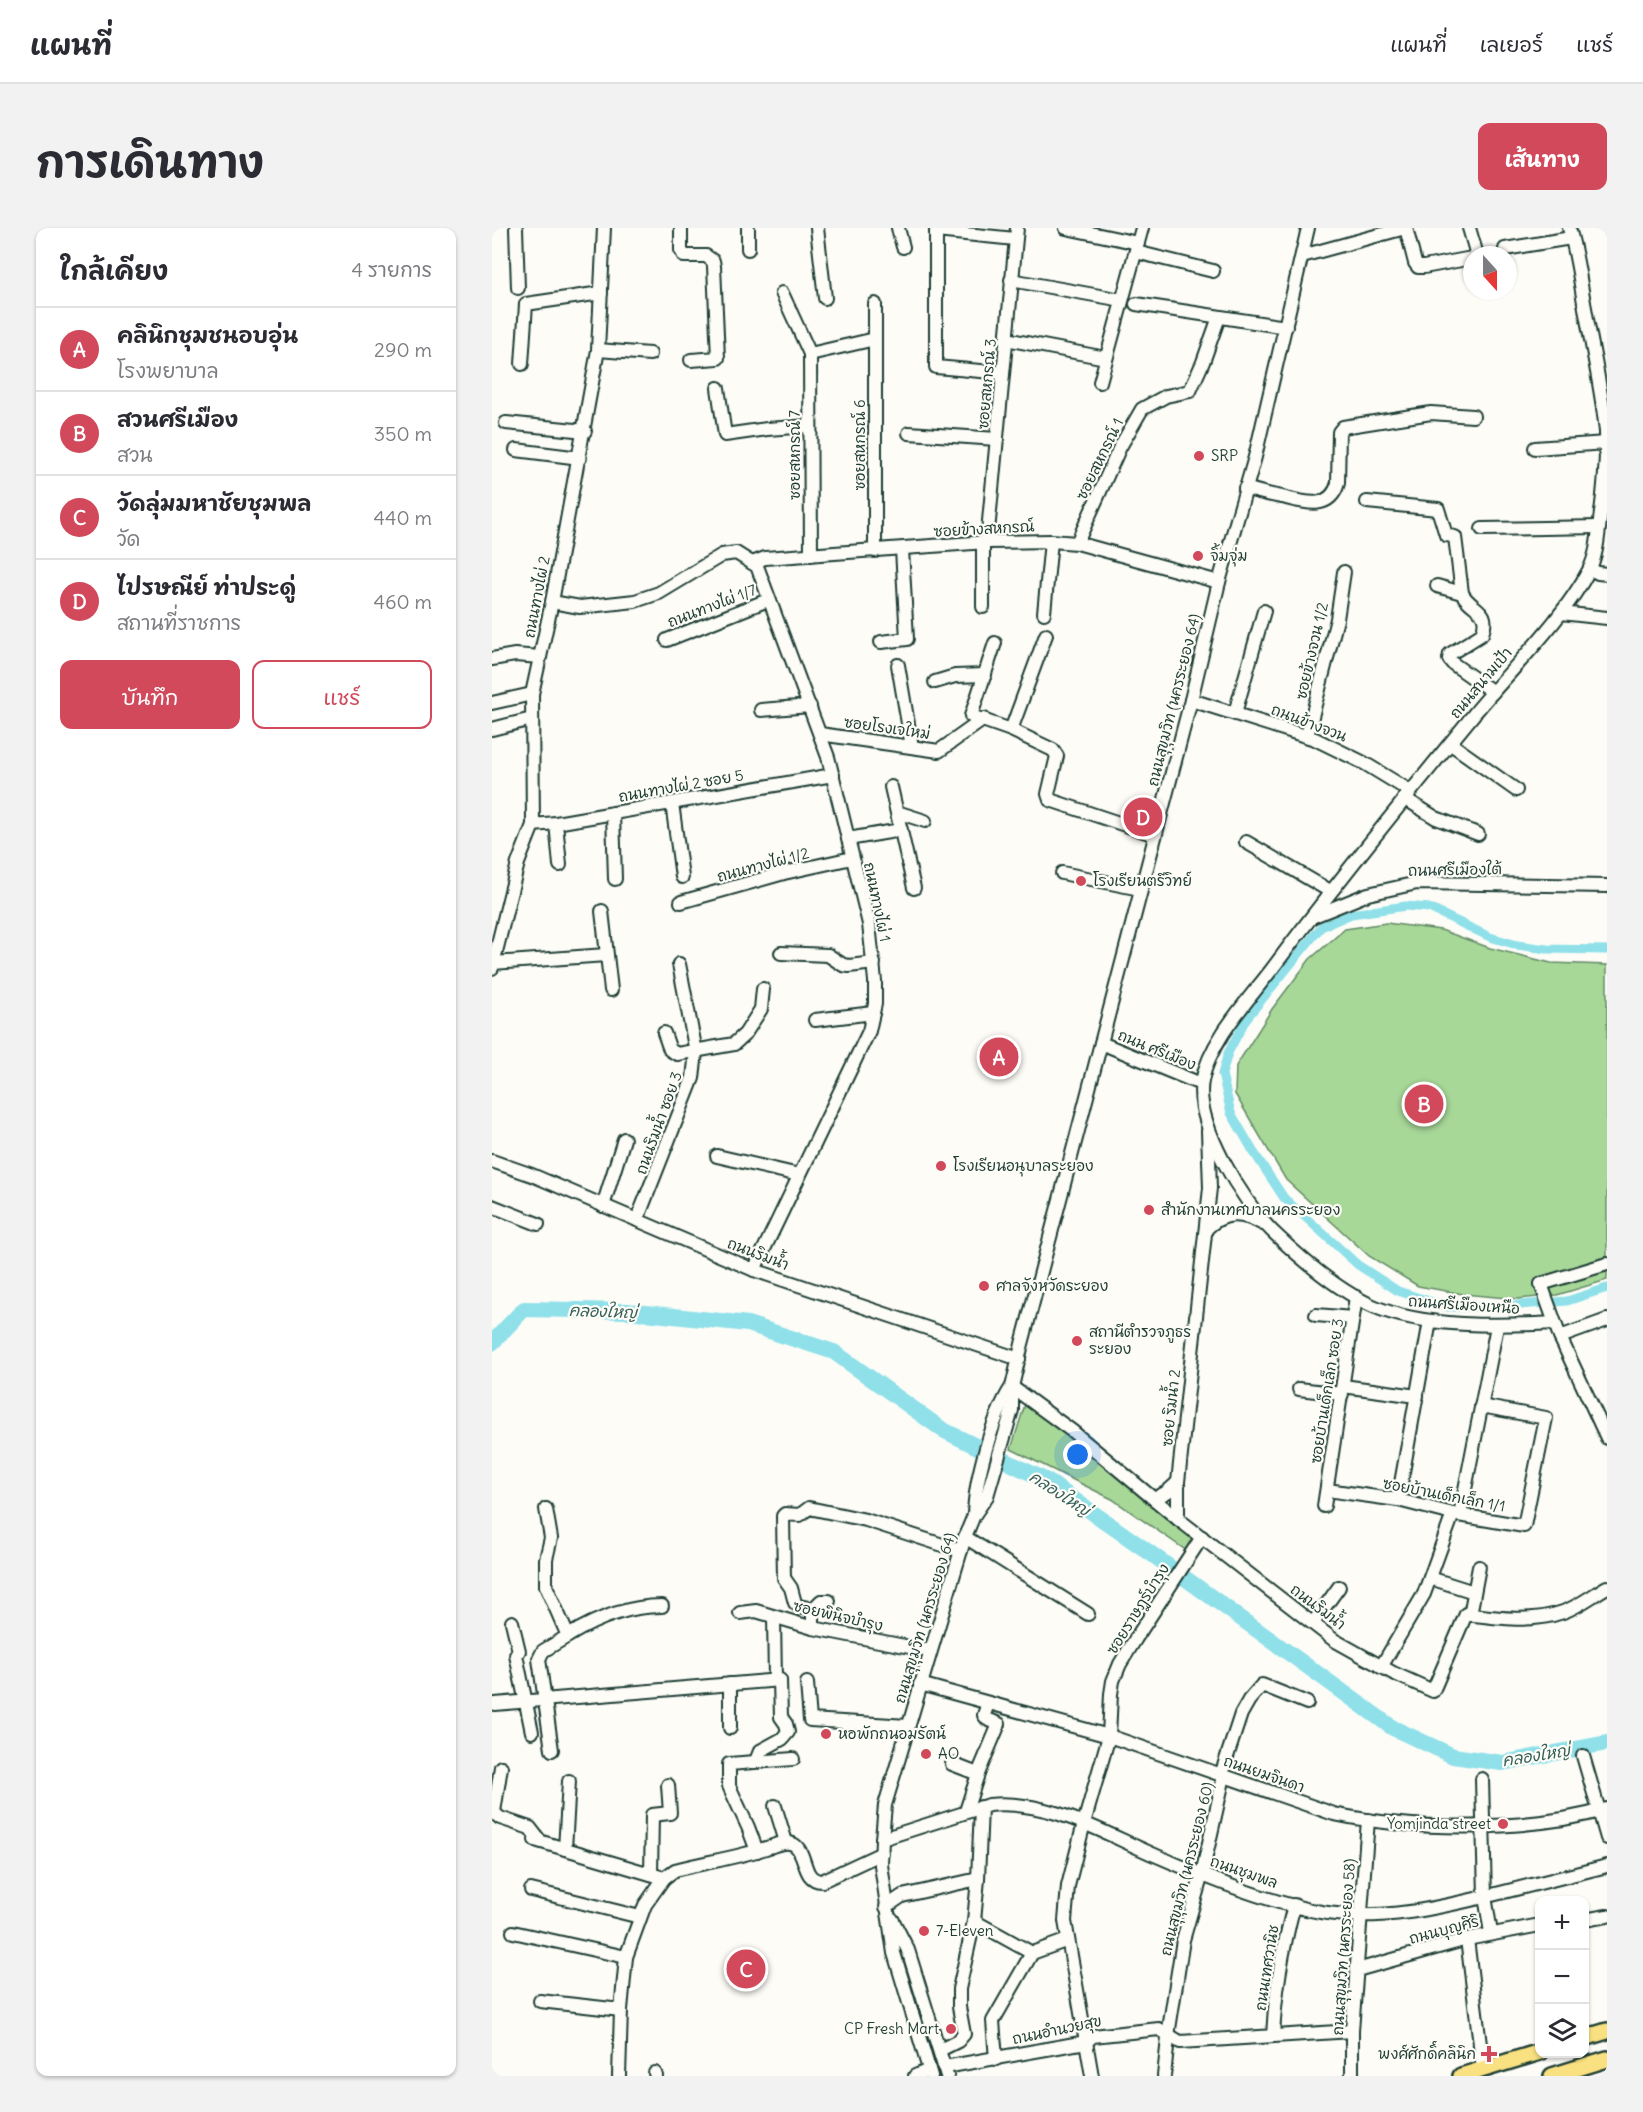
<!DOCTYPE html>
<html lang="th">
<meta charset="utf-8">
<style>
body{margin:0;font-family:Delius,"Playpen Sans Thai",sans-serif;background:#f2f2f3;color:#2b2b33}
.controls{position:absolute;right:18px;bottom:18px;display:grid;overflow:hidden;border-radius:12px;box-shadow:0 2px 4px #0004}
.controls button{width:54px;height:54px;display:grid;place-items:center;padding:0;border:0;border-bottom:2px solid #e1e1e2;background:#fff;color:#2b2b33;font:30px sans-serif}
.compass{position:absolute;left:971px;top:18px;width:54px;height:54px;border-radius:50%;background:#fff;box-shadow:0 2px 4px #0004;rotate:159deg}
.you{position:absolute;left:586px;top:1227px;width:21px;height:21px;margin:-15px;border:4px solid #fff;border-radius:50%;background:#1a73e8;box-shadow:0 0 0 9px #1a73e833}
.badge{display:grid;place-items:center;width:39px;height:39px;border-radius:50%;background:#d1495b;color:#fff;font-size:20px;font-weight:700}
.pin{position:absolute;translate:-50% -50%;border:3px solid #fff;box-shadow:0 2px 6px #0006}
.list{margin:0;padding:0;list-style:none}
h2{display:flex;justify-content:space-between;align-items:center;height:78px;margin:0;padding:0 24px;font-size:26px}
h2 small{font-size:20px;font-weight:400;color:#7c7c81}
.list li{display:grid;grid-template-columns:39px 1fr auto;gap:18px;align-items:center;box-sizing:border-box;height:84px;padding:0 24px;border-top:2px solid #e1e1e2}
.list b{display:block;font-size:22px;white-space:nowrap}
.list p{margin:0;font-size:20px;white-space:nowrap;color:#7c7c81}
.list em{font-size:20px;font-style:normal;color:#7c7c81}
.actions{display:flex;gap:12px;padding:18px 24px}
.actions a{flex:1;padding:14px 0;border:2px solid #d1495b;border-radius:12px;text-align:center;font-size:21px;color:#d1495b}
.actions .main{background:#d1495b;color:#fff}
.icon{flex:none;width:33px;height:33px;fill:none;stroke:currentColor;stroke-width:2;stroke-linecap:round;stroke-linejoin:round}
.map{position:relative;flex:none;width:1115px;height:1848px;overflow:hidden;border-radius:12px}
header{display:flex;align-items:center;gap:36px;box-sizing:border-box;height:84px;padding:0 30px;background:#fff;border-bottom:2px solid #e1e1e2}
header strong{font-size:28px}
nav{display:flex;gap:33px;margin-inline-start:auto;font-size:21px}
.intro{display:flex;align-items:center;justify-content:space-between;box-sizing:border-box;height:144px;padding:0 36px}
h1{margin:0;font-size:42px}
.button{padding:15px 27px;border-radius:12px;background:#d1495b;color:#fff;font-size:21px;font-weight:700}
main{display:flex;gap:36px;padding:0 36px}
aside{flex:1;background:#fff;border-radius:12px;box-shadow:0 2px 4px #0004}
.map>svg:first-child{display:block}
.park{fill:#a7d898;stroke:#638a66;stroke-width:1.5}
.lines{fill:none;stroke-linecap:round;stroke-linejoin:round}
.canal{stroke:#8fe0e9;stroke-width:9}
.river{stroke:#8fe0e9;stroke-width:16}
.minor-casing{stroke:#1f3d34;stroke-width:16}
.major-casing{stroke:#1f3d34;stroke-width:20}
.minor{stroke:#fdfcf7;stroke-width:12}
.major{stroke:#f9e181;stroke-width:15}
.poi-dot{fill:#d1495b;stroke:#fdfcf7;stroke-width:2}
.labels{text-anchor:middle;stroke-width:4.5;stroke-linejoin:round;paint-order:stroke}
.street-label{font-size:15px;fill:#1f3d34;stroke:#fdfcf7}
.poi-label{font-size:15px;fill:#1f3d34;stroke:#fdfcf7;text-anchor:start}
.water-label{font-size:16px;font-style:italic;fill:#355e58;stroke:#fdfcf7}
</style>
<header>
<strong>แผนที่</strong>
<nav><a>แผนที่</a><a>เลเยอร์</a><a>แชร์</a></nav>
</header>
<div class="intro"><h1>การเดินทาง</h1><a class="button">เส้นทาง</a></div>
<main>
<aside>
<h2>ใกล้เคียง<small>4 รายการ</small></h2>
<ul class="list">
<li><span class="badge">A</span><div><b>คลินิกชุมชนอบอุ่น</b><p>โรงพยาบาล</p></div><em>290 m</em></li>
<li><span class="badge">B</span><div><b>สวนศรีเมือง</b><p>สวน</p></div><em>350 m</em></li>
<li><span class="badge">C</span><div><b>วัดลุ่มมหาชัยชุมพล</b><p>วัด</p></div><em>440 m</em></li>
<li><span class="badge">D</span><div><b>ไปรษณีย์ ท่าประดู่</b><p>สถานที่ราชการ</p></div><em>460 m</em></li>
</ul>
<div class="actions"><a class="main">บันทึก</a><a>แชร์</a></div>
</aside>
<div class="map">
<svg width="1115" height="1848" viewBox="0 0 1115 1848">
<rect width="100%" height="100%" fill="#fdfcf7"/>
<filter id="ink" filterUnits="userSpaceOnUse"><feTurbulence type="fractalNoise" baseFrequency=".0167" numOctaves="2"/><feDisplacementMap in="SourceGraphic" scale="12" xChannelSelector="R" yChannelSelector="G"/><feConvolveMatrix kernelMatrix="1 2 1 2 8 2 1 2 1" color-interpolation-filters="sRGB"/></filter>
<g filter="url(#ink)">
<!-- park -->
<g class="park">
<polygon points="894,695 949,702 998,720 1059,735 1115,737 1115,1052 1065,1067 1026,1071 971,1066 926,1058 877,1028 794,952 743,866 744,838 780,781 818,731 853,701"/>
<polygon points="534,1173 705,1310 695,1323 620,1271 519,1221"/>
</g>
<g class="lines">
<!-- canal -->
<polyline class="canal" points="1115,722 1055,721 1025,717 998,709 937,680 914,678 859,686 829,699 754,791 736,825 730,846 739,885 761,923 792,970 866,1037 906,1063 956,1079 1004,1079 1075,1073 1115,1060"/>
<!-- river -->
<polyline class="river" points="0,1115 32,1081 135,1083 256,1096 342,1124 451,1202 557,1254 661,1327 901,1500 961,1528 1010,1535 1115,1515"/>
<defs>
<g id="minor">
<polyline points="24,0 26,60"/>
<polyline points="189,0 189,22 192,28 214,28 221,33 222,38 226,130 199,132"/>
<polyline points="256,0 256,21"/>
<polyline points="325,0 333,70"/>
<polyline points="406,0 411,19"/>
<polyline points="574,0 646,15"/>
<polyline points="914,0 923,35 926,39 932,39 980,30"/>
<polyline points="977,0 985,27"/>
<polyline points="1013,21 1079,10"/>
<polyline points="644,24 721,43"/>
<polyline points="810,28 913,0"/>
<polyline points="519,52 630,72"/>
<polyline points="290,65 318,126 319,327"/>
<polyline points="383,76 383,323"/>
<polyline points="644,76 794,99"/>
<polyline points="514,111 614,130"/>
<polyline points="106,122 158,126"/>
<polyline points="318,126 383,111"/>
<polyline points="30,136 34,76 109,65"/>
<polyline points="511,145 444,139 444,3 523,11"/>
<polyline points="608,154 650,0"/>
<polyline points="226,160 233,207 275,201 318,198"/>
<polyline points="14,195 93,203"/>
<polyline points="417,205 505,211"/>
<polyline points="1043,220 1114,215"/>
<polyline points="24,222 88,230"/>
<path d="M753 260C766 264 778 267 790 269 811 274 838 284 846 255L847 204 851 199 939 185 981 188"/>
<path d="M875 274 946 281 954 307 963 309 970 365C978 382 1000 380 990 406L958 426 957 431 960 435 1001 464"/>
<polyline points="990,301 1107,299"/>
<polyline points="491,314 491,379"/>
<polyline points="495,314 525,0"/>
<polyline points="585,315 628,219 650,181 674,168 698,163 711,134 727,89"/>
<polyline points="1098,341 1106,345 1115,346"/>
<polyline points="945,358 970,365"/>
<polyline points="60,374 88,379 143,373 167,365 230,327 244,325 260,335"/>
<polyline points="552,385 559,313"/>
<polyline points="1069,385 1115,390"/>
<polyline points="175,412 276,372"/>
<polyline points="389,414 415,411 410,321"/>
<polyline points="503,415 479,488 519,502 561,522 565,528 556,566 558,572 663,607"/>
<polyline points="0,431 23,427 48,429"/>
<polyline points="406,437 420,519"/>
<polyline points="443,454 463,448 493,447"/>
<polyline points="699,472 823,511 872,535 918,563"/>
<polyline points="0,475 40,466"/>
<polyline points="269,482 318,478"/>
<polyline points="743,485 772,383"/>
<polyline points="0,501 40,491"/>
<polyline points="519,502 554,407"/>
<polyline points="328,506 447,523 492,491"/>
<polyline points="815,508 845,391 852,344"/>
<polyline points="959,516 1024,562"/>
<polyline points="399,559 422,660"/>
<polyline points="912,570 944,590 986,606"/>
<polyline points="180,575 190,649"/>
<polyline points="405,584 433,593"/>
<polyline points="121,585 123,651"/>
<polyline points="64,595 68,637"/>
<polyline points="41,597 64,595 341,547"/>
<polyline points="356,611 409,602"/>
<polyline points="754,614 838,663"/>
<polyline points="570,645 648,661"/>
<polyline points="189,674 292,645 360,630"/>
<polyline points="110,683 119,762"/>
<polyline points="822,688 876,666 925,655 1115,658"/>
<polyline points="289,725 336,727 351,737 357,738 382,735"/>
<polyline points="1,735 114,727"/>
<polyline points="0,740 26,635 41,597 40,466 60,374 106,122 112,0"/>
<polyline points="323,792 381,785"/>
<polyline points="172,805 178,822 185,826 242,816 253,806 269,781 271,761"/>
<polyline points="609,815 709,856"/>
<polyline points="225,928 307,947"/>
<polyline points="0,933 40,947 262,1042 527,1131"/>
<polyline points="0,978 46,996"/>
<polyline points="111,978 132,911"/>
<polyline points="145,992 201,850 204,824 187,736"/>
<path d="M714 1001C732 983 750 984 771 996"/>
<polyline points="1115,1036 1049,1056 1068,1109 1115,1210"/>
<polyline points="262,1042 377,803 383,776 383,753 377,696 336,529 265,338 260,335 273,330 495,314 559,313 585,315 727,354"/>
<polyline points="824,1087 861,1090"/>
<path d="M1063 1095C1008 1098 931 1100 881 1078 847 1063 807 1029 780 1003 751 974 702 895 710 853 718 812 755 774 780 741 845 654 913 570 982 486 1018 442 1071 392 1097 342 1105 327 1106 308 1108 292 1112 263 1115 233 1114 204 1110 162 1100 120 1093 80 1088 53 1085 26 1077 0"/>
<polyline points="1068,1109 1115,1092"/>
<polyline points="851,1158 925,1168"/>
<path d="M520 1159 580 1203 686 1291 842 1412 901 1445 941 1463 974 1386C1005 1390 1040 1395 1071 1384 1086 1379 1101 1367 1115 1359"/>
<polyline points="807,1161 850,1166"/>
<polyline points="835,1262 906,1272 961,1286 1032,1298 1054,1190 989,1178"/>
<polyline points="662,1271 675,1264 686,1254"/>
<polyline points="906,1272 938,1093"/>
<polyline points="832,1278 864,1069"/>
<polyline points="54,1281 59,1310 54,1331 54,1358 76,1408 51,1423 47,1431 60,1522"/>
<path d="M482 1287C483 1251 500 1190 519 1160"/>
<polyline points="968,1287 1005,1098"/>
<polyline points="686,1291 686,1254 718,960 716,903"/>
<polyline points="473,1309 596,1386"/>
<polyline points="938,1350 982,1364"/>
<polyline points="321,1381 329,1373 337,1373"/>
<polyline points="248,1385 264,1383 321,1400 438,1423"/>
<polyline points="978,1387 987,1339"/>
<polyline points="282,1389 283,1452"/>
<polyline points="20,1394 27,1423 24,1427 40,1504"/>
<polyline points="821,1395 847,1359"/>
<polyline points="321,1400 321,1381 307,1378 303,1375 299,1360 292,1350 291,1288 293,1286 308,1287 317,1280 374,1292 469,1323"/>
<path d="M76 1408C105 1390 136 1378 170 1378"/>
<polyline points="889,1439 932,1366 961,1286"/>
<polyline points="315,1455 318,1492 416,1498"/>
<polyline points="238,1456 238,1500"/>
<path d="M428 1456 617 1508 842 1586C922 1603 1037 1604 1115 1581"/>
<polyline points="3,1476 288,1452 289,1489 294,1496 296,1504 290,1511 268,1523 264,1533"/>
<polyline points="1091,1528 1115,1610"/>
<polyline points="460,1536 486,1546"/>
<polyline points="729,1547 749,1486 757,1472 770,1457 815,1475"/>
<polyline points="990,1551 993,1668 999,1705"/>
<polyline points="283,1578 294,1614"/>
<polyline points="0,1583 8,1590 38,1600 48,1613"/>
<polyline points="474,1583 486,1546 507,1496 495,1491 492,1487 496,1475"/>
<polyline points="2,1584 9,1539"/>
<path d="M390 1611 497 1577C557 1571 611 1605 665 1628 713 1649 777 1675 829 1684 888 1694 947 1680 1004 1666 1041 1657 1078 1647 1115 1638"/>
<polyline points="43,1612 172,1650"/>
<polyline points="73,1621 77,1553"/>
<polyline points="265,1623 256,1599 237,1558 237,1536 301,1531"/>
<polyline points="159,1646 160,1587 178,1585 176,1557"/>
<polyline points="39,1662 148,1689"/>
<polyline points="394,1679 410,1668 486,1651"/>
<polyline points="400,1691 416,1722 455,1848"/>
<polyline points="1092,1692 1115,1688"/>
<polyline points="482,1693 540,1725"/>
<polyline points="21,1704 134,1729"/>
<polyline points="975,1711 991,1841"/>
<polyline points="865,1742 975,1711 1048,1697"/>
<polyline points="48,1773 129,1782"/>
<path d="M781 1808C783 1764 791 1719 802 1677"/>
<polyline points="448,1822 466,1813 472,1806 467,1779 467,1761 482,1693 486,1651 489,1579"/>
<polyline points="504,1831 501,1793 540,1725 576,1712"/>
<polyline points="453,1839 594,1814 601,1808 667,1801 688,1814 860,1803"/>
<polyline points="163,1845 164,1848"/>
<path d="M127 1848 129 1782 134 1729 153 1677 172 1650 183 1642C213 1634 244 1630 274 1620 282 1618 293 1612 301 1616 316 1624 309 1653 330 1653L390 1625"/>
<polyline points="423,1848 437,1842"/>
<polyline points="439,1848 402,1725 389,1637 390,1611 393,1577 473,1309 482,1287 495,1268 520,1182 520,1159 530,1116 699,472 727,354 763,229 816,0"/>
<polyline points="600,1848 573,1693 576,1658 592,1595 617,1508 619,1466 621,1453 628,1436 644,1410 710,1309"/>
<polyline points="672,1848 677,1801 691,1712 710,1646 732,1548"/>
<polyline points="860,1848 860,1803 876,1592"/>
</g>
<g id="major">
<polyline points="1092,1810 1115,1803"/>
<polyline points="969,1848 1048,1824"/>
<polyline points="1060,1848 1115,1831"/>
</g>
</defs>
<!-- minor casing -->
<use href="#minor" class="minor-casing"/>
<!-- major casing -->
<use href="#major" class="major-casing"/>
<!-- minor -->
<use href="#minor" class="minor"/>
<!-- major -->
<use href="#major" class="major"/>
</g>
</g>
<!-- markers -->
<g class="poi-dot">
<circle cx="707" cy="228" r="6"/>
<circle cx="706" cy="328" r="6"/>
<circle cx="589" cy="653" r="6"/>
<circle cx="449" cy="938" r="6"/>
<circle cx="657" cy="982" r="6"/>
<circle cx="492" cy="1058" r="6"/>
<circle cx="585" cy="1113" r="6"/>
<circle cx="334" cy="1506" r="6"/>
<circle cx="434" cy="1526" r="6"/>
<circle cx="1011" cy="1596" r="6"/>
<circle cx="432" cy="1703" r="6"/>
<circle cx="459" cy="1801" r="6"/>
<path d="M994 1817h6v6h6v6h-6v6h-6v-6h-6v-6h6z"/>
</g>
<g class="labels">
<!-- street labels -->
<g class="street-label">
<text transform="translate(495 156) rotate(-85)" y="5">ซอยสหกรณ์ 3</text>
<text transform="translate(368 217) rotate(-90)" y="5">ซอยสหกรณ์ 6</text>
<text transform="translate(303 227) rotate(-90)" y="5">ซอยสหกรณ์ 7</text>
<text transform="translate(608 231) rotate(-64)" y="5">ซอยสหกรณ์ 1</text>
<text transform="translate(492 301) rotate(-3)" y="5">ซอยข้างสหกรณ์</text>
<text transform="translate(45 369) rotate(-79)" y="5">ถนนทางไผ่ 2</text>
<text transform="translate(220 378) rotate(-21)" y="5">ถนนทางไผ่ 1/7</text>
<text transform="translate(820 423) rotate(-77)" y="5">ซอยข้างจวน 1/2</text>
<text transform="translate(989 455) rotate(-50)" y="5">ถนนสนามเป้า</text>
<text transform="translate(682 472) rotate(-76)" y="5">ถนนสุขุมวิท (นครระยอง 64)</text>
<text transform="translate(817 495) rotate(21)" y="5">ถนนข้างจวน</text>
<text transform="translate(395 500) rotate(8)" y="5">ซอยโรงเจใหม่</text>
<text transform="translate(189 558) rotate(-10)" y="5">ถนนทางไผ่ 2 ซอย 5</text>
<text transform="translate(271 637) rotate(-15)" y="5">ถนนทางไผ่ 1/2</text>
<text transform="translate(963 642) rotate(-1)" y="5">ถนนศรีเมืองใต้</text>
<text transform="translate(385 674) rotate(78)" y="5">ถนนทางไผ่ 1</text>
<text transform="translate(665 822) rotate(22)" y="5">ถนน ศรีเมือง</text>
<text transform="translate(167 895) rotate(-70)" y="5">ถนนริมน้ำ ซอย 3</text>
<text transform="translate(266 1026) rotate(21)" y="5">ถนนริมน้ำ</text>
<text transform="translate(972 1077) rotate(4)" y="5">ถนนศรีเมืองเหนือ</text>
<text transform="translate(835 1163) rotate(-81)" y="5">ซอยบ้านเด็กเล็ก ซอย 3</text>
<text transform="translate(679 1180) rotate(-84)" y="5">ซอย ริมน้ำ 2</text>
<text transform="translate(952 1267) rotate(11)" y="5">ซอยบ้านเด็กเล็ก 1/1</text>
<text transform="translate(826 1379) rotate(37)" y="5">ถนนริมน้ำ</text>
<text transform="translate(646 1381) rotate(-58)" y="5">ซอยราษฎร์บำรุง</text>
<text transform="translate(346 1388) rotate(13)" y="5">ซอยพินิจบำรุง</text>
<text transform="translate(433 1390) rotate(-73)" y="5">ถนนสุขุมวิท (นครระยอง 64)</text>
<text transform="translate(772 1546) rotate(19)" y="5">ถนนยมจินดา</text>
<text transform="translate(695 1641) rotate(-76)" y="5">ถนนสุขุมวิท (นครระยอง 60)</text>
<text transform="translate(752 1644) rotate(19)" y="5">ถนนชุมพล</text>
<text transform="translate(952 1702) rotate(-15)" y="5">ถนนบุญศิริ</text>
<text transform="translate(852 1719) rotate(-86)" y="5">ถนนสุขุมวิท (นครระยอง 58)</text>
<text transform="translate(775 1740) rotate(-81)" y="5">ถนนเทศวานิช</text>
<text transform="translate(565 1802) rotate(-12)" y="5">ถนนอำนวยสุข</text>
</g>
<!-- poi labels -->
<g class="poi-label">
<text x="719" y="233">SRP</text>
<text x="718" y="333">จิ้มจุ่ม</text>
<text x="601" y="658">โรงเรียนตรีวิทย์</text>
<text x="461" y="943">โรงเรียนอนุบาลระยอง</text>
<text x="669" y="987">สำนักงานเทศบาลนครระยอง</text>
<text x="504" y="1063">ศาลจังหวัดระยอง</text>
<text x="597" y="1109">สถานีตำรวจภูธร<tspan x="597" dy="17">ระยอง</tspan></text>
<text x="346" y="1511">หอพักถนอมรัตน์</text>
<text x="446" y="1531">AO</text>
<text x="999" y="1601" text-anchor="end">Yomjinda street</text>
<text x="444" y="1708">7-Eleven</text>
<text x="447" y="1806" text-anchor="end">CP Fresh Mart</text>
<text x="984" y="1831" text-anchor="end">พงศ์ศักดิ์คลินิก</text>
</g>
<!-- water labels -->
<g class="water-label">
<text transform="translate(111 1083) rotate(2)" y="6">คลองใหญ่</text>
<text transform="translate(568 1265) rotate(33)" y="6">คลองใหญ่</text>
<text transform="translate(1044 1527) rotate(-9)" y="6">คลองใหญ่</text>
</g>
</g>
</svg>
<div class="controls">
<button>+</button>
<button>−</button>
<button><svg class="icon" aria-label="layers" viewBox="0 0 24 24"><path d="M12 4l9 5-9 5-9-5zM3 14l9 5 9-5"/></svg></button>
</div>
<svg class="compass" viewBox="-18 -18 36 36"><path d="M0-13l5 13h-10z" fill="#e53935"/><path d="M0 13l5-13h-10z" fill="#7c7c81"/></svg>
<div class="you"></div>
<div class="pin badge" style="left:507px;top:829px">A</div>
<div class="pin badge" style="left:932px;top:876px">B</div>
<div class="pin badge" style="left:254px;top:1741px">C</div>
<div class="pin badge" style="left:651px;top:589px">D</div>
</div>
</main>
